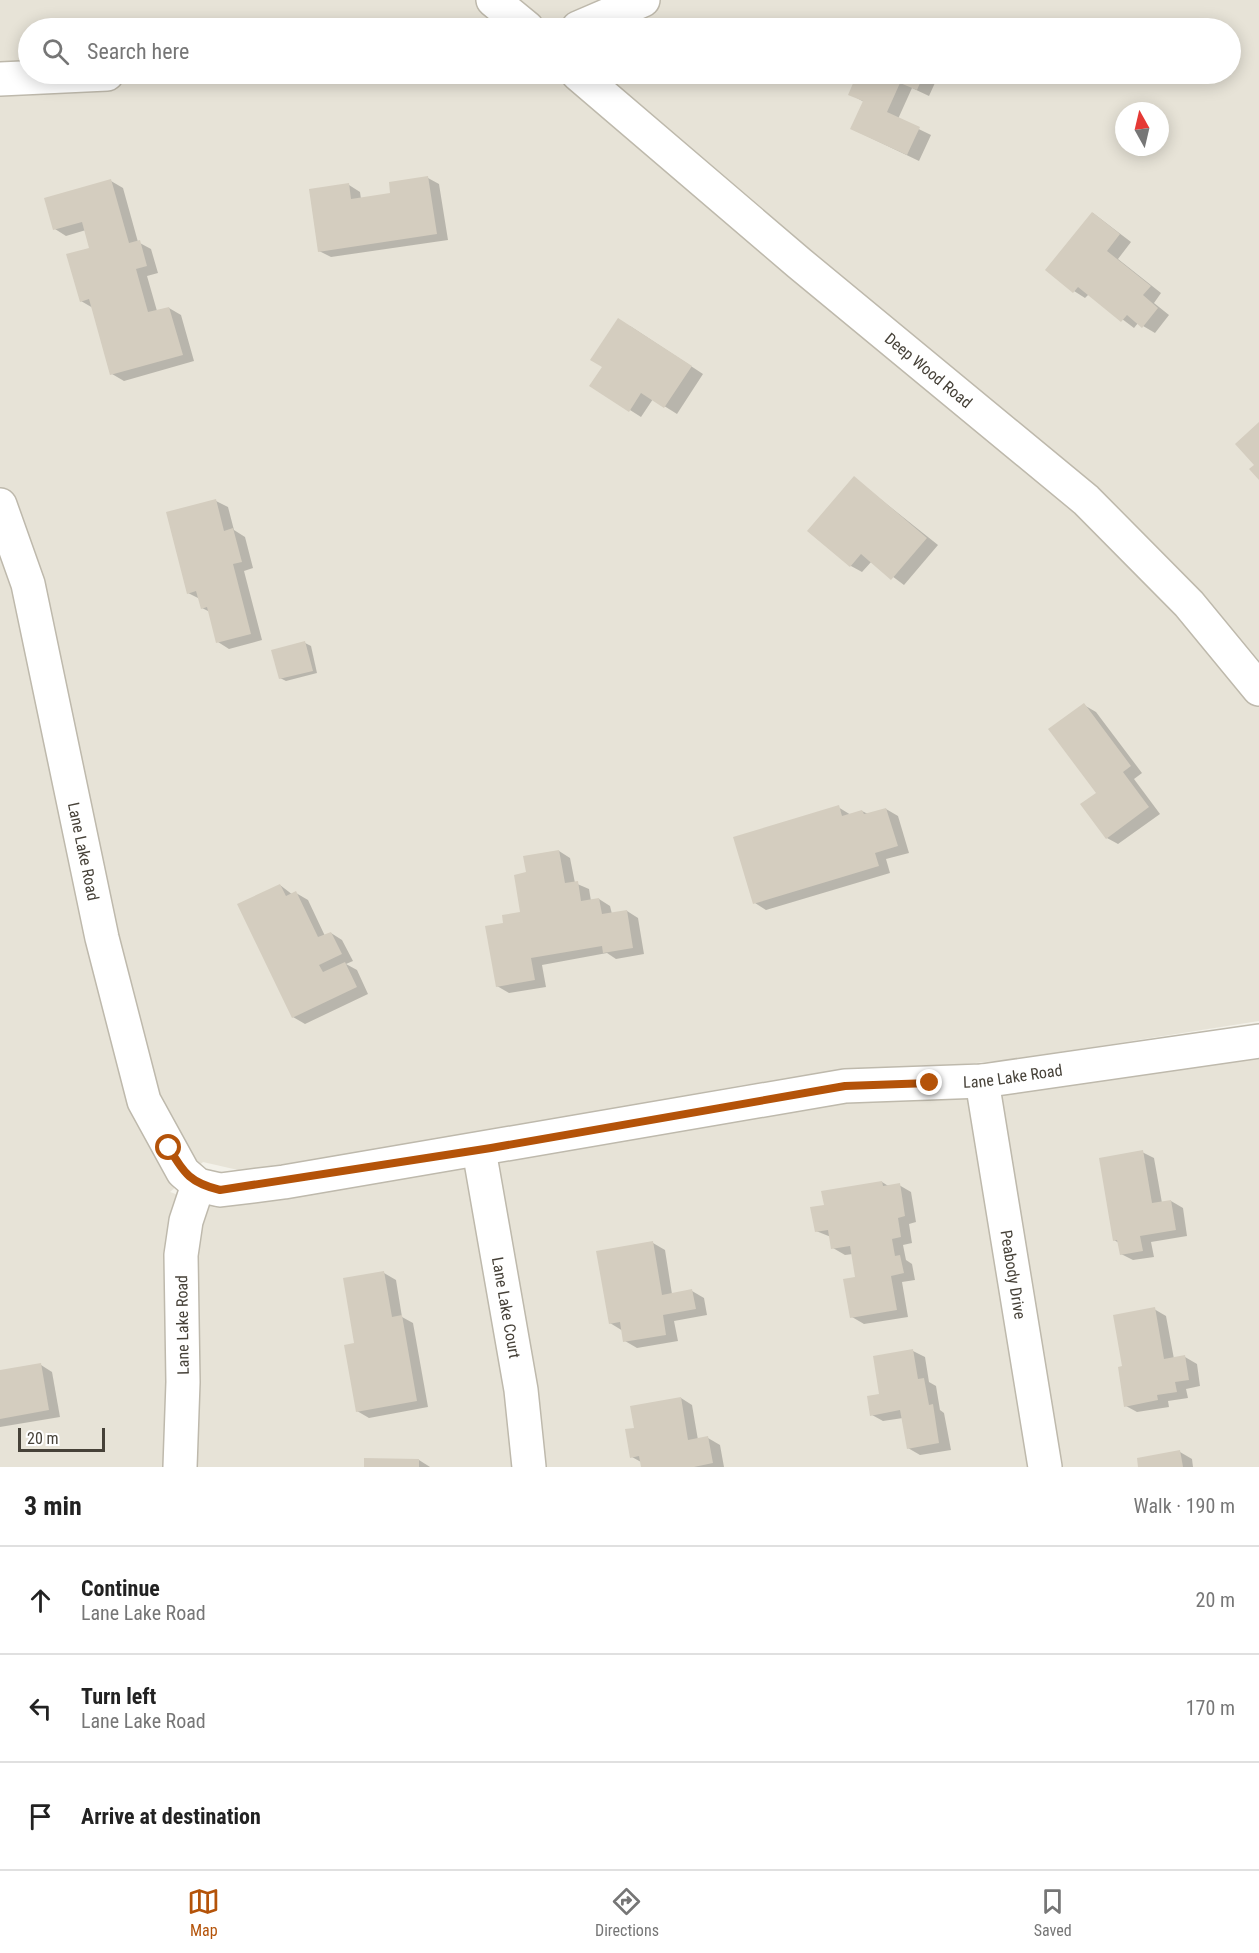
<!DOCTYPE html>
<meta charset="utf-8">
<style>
body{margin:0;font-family:"Roboto Condensed",sans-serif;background:#f2f2f2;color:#222}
.compass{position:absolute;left:1115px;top:102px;width:54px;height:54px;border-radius:50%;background:#fff;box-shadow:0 3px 15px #0003;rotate:352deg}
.scale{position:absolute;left:18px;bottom:15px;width:87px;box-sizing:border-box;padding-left:6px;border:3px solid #464138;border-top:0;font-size:16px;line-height:21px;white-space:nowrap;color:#464138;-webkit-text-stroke:4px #fff;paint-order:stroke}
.stop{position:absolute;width:18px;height:18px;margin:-14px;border:4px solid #b45309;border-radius:50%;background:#fff}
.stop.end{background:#b45309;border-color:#fff;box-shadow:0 2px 6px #0008}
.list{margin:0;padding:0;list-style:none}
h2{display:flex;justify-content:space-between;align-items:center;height:78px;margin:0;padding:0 24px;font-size:26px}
h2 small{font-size:20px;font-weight:400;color:#767676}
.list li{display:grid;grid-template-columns:39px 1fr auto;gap:18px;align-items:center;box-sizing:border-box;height:108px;padding:0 24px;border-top:2px solid #e0e0e0}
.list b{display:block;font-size:22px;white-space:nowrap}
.list p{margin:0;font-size:20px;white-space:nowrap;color:#767676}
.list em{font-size:20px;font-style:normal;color:#767676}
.icon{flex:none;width:33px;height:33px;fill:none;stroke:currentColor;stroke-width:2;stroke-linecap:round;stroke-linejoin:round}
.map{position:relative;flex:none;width:1259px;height:1467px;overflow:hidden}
.search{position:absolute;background:#fff;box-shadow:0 3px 15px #0003;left:18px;right:18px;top:18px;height:66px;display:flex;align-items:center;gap:15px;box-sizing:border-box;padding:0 21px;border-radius:33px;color:#767676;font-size:22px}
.sheet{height:402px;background:#fff}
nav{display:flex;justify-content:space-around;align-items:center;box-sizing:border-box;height:84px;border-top:2px solid #e0e0e0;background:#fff;font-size:16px;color:#767676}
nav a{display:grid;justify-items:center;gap:3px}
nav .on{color:#b45309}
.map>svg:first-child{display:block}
.residential{fill:#e7e3d7;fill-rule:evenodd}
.shadow{fill:#0003}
.building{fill:#d4cdbf}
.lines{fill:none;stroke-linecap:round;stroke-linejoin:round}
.minor-casing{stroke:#beb9ac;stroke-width:36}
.minor{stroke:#fff;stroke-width:33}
.route{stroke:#b45309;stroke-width:8}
.labels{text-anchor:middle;stroke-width:6;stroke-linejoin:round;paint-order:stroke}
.street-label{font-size:16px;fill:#464138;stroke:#fff}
</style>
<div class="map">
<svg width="1259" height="1467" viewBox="0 0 1259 1467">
<rect width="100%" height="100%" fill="#f3f1e9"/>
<!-- residential -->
<path class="residential" d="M0 0H1259V1021L1017 1059 954 1065 863 1068 743 1085 316 1162 238 1170 203 1162 170 1192 216 1208 816 1104 1259 1056V1467H0ZM28 28H1230V74H28ZM1124 111H1160V147H1124Z"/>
<!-- shadow -->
<g class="shadow">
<polygon points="857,74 939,74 929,96 912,88 898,119 931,135 919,161 852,129 864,102 850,94"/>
<polygon points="428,178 439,184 448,240 331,257 319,251 349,185 360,192 361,199 392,194"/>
<polygon points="111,181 123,188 138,242 151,249 158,273 147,276 157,311 169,308 181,315 194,361 124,381 112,374 93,308 81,301 91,249 86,230 66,236 55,229"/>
<polygon points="1093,213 1131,242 1118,259 1161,293 1154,303 1169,315 1155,333 1138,323 1134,328 1089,294 1085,298 1074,291"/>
<polygon points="630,326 703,374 677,414 653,399 641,417 630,410"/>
<polygon points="854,478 938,545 904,585 872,561 862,572 851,566"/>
<polygon points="216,501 228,507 234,530 245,537 253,568 244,571 262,640 229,649 218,642 210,612 202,608 200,599 188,593"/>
<polygon points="305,643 311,646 317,673 286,681 280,678"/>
<polygon points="1084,705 1096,712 1142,773 1134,779 1160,814 1118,844 1107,838"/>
<polygon points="838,807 851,815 862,811 868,814 886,809 898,816 909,853 886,859 890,873 766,910 755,903"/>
<polygon points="559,851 570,858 575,883 589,889 591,901 599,899 610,906 612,914 627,911 638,918 644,954 616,959 607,953 542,965 546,987 509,993 497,986 505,925 522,913 528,874"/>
<polygon points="280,885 293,895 296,893 308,900 325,936 331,933 342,940 353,961 346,964 357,970 368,994 305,1024 293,1017"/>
<polygon points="1142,1152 1154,1158 1162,1203 1171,1201 1183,1208 1187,1236 1151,1242 1154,1257 1133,1260 1121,1254 1119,1243 1114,1240"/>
<polygon points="882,1182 890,1187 899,1185 911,1192 916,1222 909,1224 912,1243 903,1245 906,1260 912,1264 915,1280 902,1282 908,1317 864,1324 852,1317 857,1278 853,1254 845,1255 833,1248 831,1237 816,1231 825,1206"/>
<polygon points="653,1243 665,1250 672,1294 692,1291 704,1298 707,1315 674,1321 678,1341 637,1348 625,1341 623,1331 610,1323"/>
<polygon points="384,1273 396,1280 402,1317 413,1323 428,1407 369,1418 357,1411 356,1344"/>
<polygon points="1154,1309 1166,1316 1174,1359 1185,1357 1197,1364 1200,1386 1186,1389 1188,1398 1168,1401 1169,1407 1137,1412 1126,1406 1124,1368"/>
<polygon points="913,1351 925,1357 929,1382 936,1386 940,1410 944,1413 951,1450 920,1455 908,1448 903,1418 883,1421 872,1415 881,1395"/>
<polygon points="41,1365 52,1372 60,1417 0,1427 0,1372"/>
<polygon points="681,1398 692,1405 698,1440 708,1438 720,1445 724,1467 642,1467 641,1462 632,1457"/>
<polygon points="1180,1452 1192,1459 1193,1467 1140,1467"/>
<polygon points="419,1460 430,1467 365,1467"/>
</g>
<!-- building -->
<g class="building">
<polygon points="857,74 924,74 917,90 900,83 887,112 920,127 907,155 850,129 863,101 848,95"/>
<polygon points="428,176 437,234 318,252 309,189 349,183 351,199 390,193 389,182"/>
<polygon points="111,179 129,243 140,240 147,266 136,269 148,312 169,307 183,355 110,375 89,299 80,302 66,254 89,248 82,222 53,230 44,198"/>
<polygon points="1092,212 1120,234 1107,251 1151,286 1143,295 1158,308 1142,328 1127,315 1121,322 1078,287 1073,293 1045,270"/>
<polygon points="618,318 692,366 664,408 641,393 629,412 589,386 602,367 590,360"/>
<polygon points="1259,422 1259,480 1249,469 1254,465 1235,444"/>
<polygon points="854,476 927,538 891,580 861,554 850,567 807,531"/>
<polygon points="216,499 224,531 233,528 242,562 233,564 251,634 216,643 207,607 201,609 196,591 187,594 166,512"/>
<polygon points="305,641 313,671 279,679 271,650"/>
<polygon points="1084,703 1131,766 1123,772 1149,807 1106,839 1080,804 1096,793 1048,729"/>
<polygon points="839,805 842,816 862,810 864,814 886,808 898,846 875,853 879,866 753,904 733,837"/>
<polygon points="559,850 565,883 578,881 581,901 599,898 602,914 627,910 633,948 603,953 602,946 531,958 535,980 496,987 485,926 503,923 502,915 520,912 514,875 526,872 523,856"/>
<polygon points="280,884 286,896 296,891 318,937 331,932 342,954 319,965 323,972 345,962 357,987 292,1018 237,904"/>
<polygon points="1143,1150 1152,1203 1171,1200 1176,1230 1140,1236 1143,1251 1120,1255 1117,1240 1113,1241 1099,1158"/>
<polygon points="882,1181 883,1186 900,1183 905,1216 898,1218 901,1237 892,1239 895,1256 900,1255 904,1273 891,1276 897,1310 850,1318 843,1279 855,1277 850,1246 831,1249 828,1230 815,1232 810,1207 824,1205 821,1191"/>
<polygon points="653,1241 662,1295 692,1289 696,1309 663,1315 666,1335 623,1342 620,1322 609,1324 596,1251"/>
<polygon points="384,1271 392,1317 402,1315 417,1401 356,1412 344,1345 354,1343 343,1278"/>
<polygon points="1155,1307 1164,1359 1185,1355 1189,1380 1175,1382 1177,1392 1157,1395 1158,1400 1124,1407 1118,1367 1122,1366 1113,1315"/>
<polygon points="913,1349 918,1379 924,1378 929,1405 933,1404 939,1443 907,1449 900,1410 870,1416 867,1396 879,1394 873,1356"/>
<polygon points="41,1363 49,1410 0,1419 0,1370"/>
<polygon points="681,1397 688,1440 708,1436 713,1463 694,1467 641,1467 639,1456 630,1458 625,1429 634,1428 630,1406"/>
<polygon points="1180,1450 1183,1467 1138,1467 1137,1458"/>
<polygon points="364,1458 419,1459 419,1467 364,1467"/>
</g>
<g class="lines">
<defs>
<g id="minor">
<polyline points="493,0 527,28"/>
<polyline points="578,28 643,0"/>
<path id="s1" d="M578 74 799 263 1086 500 1189 604 1259 689"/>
<polyline points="0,79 107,74"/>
<path id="s2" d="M0 505 28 584 102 938 144 1101 183 1172 198 1185 220 1190 284 1182 845 1086 982 1081 1259 1041"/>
<path id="s3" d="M982 1081 1045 1467"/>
<path id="s4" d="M479 1150 521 1390 529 1467"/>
<polyline points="180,1467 183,1382 181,1255 186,1221 198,1185"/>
</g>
</defs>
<!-- minor casing -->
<use href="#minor" class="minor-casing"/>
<!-- minor -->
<use href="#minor" class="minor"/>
</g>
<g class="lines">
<!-- route -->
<path class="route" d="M169 1148C184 1174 191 1183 220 1190L491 1148 845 1086 930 1083"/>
</g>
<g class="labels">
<!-- street labels -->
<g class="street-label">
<text dy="6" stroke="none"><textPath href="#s1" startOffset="459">Deep Wood Road</textPath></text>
<text dy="6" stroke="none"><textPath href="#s2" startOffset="357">Lane Lake Road</textPath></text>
<text dy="6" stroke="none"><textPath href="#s2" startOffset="1539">Lane Lake Road</textPath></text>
<text dy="6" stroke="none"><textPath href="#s3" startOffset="196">Peabody Drive</textPath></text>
<text dy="6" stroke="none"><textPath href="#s4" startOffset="160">Lane Lake Court</textPath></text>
<text transform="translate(182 1325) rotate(-91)" y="6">Lane Lake Road</text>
</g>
</g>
</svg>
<svg class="compass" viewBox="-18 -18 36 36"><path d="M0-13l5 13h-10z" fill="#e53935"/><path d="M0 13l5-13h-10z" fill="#767676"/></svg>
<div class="scale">20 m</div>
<div class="stop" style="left:169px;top:1148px"></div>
<div class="stop end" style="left:930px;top:1083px"></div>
<div class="search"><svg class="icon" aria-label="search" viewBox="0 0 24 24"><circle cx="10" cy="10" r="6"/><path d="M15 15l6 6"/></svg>Search here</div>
</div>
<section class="sheet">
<h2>3 min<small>Walk · 190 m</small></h2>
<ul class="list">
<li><svg class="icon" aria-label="ahead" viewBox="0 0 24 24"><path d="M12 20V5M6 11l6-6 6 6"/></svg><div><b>Continue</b><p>Lane Lake Road</p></div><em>20 m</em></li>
<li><svg class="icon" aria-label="left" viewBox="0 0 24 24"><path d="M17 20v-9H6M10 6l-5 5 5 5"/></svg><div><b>Turn left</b><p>Lane Lake Road</p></div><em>170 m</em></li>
<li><svg class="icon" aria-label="arrive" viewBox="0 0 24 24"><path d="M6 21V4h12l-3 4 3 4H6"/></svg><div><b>Arrive at destination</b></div></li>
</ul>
</section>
<nav>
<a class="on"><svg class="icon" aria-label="map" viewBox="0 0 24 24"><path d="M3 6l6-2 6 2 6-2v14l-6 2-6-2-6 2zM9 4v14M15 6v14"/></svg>Map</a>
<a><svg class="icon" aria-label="directions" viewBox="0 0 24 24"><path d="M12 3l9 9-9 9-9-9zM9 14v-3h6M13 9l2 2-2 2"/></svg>Directions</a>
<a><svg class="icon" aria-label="saved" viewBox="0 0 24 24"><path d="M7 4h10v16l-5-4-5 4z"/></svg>Saved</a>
</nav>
